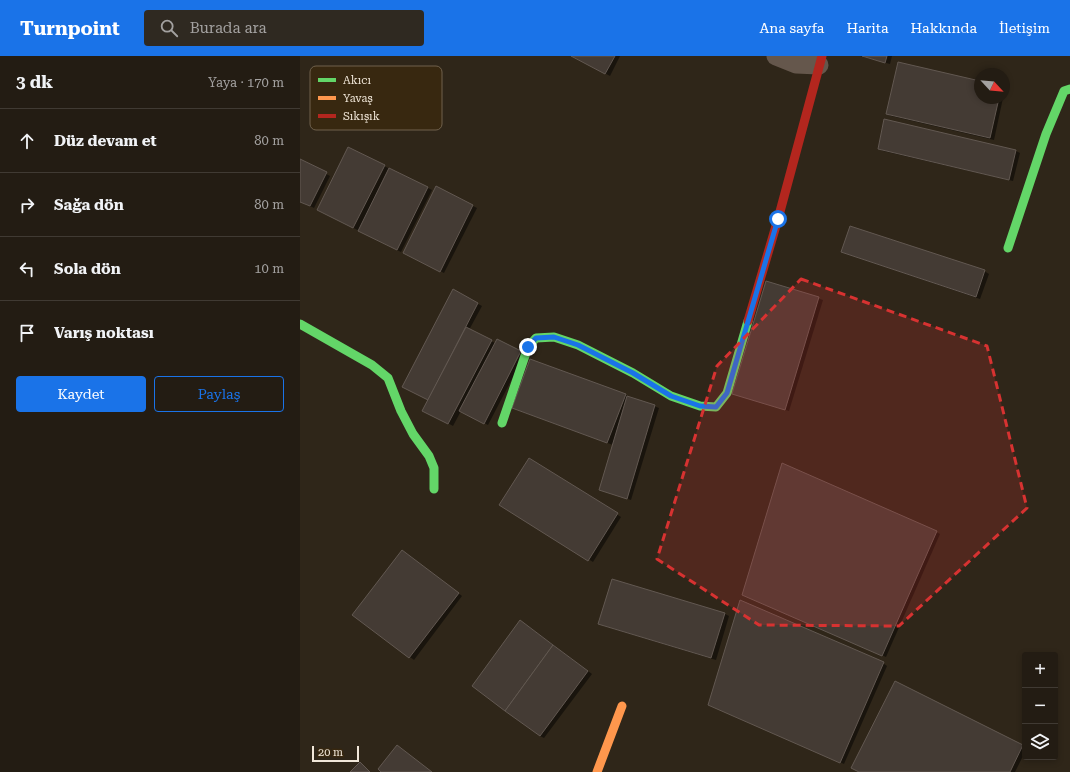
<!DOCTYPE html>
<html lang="tr">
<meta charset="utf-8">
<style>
body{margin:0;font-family:"Roboto Serif",serif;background:#2f2921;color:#f1f3f6}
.controls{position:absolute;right:12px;bottom:12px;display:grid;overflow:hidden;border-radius:4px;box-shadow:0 2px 6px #0003}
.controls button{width:36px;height:36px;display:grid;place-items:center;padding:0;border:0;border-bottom:1px solid #403a33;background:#231c13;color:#f1f3f6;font:20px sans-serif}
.compass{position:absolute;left:674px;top:12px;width:36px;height:36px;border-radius:50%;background:#231c13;box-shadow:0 2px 6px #0003;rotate:116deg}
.scale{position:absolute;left:12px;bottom:10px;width:47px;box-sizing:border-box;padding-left:4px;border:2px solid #f1e7d9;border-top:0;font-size:11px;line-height:14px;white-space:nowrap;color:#f1e7d9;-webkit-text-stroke:3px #382810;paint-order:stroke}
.stop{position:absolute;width:12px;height:12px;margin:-9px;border:3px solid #1a73e8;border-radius:50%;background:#fff}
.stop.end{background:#1a73e8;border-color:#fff;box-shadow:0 1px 4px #0008}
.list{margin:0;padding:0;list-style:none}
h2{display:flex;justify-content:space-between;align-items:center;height:52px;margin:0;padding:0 16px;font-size:17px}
h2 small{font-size:13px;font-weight:400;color:#a3a1a0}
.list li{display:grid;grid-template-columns:26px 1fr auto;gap:12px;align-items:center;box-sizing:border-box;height:64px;padding:0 16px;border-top:1px solid #403a33}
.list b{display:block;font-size:15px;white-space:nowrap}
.list em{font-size:13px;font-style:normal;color:#a3a1a0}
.actions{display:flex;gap:8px;padding:12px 16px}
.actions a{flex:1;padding:9px 0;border:1px solid #1a73e8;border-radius:4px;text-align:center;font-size:14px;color:#1a73e8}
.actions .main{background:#1a73e8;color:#fff}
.icon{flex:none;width:22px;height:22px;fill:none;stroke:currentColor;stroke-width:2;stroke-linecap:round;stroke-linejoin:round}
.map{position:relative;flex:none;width:770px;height:716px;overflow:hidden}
header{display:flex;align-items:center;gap:24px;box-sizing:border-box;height:56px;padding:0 20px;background:#1a73e8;color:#fff}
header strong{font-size:19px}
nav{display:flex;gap:22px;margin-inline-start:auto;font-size:14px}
.search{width:280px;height:36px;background:#2f2921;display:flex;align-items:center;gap:10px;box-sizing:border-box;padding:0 14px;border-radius:4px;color:#a3a1a0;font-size:15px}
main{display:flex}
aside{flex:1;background:#231c13}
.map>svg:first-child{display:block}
.shadow{fill:#0007}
.building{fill:#443b34;stroke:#625851}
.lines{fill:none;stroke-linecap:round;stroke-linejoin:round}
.street{stroke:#65574c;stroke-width:19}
.fast{stroke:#63d668;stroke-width:9}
.slow{stroke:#ff974d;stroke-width:9}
.jam{stroke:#b3261e;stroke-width:9}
.route{stroke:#1a73e8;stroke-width:5}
.marked{fill:#d73231;fill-opacity:0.2;stroke:#d73231;stroke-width:3;stroke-dasharray:8 5;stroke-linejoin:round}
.key{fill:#382810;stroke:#70614c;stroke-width:1}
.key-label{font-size:11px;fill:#f1e7d9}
</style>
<header>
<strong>Turnpoint</strong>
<div class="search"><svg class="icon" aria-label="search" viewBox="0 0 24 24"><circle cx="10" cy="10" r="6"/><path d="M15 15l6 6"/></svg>Burada ara</div>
<nav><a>Ana sayfa</a><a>Harita</a><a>Hakkında</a><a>İletişim</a></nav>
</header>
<main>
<aside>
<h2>3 dk<small>Yaya · 170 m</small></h2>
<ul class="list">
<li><svg class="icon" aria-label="ahead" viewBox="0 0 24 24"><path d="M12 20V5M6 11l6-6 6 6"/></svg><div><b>Düz devam et</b></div><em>80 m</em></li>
<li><svg class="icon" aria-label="right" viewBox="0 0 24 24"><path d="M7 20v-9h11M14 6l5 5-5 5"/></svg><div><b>Sağa dön</b></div><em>80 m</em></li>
<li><svg class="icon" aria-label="left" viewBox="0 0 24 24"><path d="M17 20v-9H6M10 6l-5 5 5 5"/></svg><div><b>Sola dön</b></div><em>10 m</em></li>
<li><svg class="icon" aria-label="arrive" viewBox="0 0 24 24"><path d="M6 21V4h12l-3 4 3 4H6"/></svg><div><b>Varış noktası</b></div></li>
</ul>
<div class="actions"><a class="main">Kaydet</a><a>Paylaş</a></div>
</aside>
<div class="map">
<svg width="770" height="716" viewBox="0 0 770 716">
<rect width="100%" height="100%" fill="#2f2619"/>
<!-- shadow -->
<g class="shadow">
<polygon points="273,0 320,0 310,20"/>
<polygon points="560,0 592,0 590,8"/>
<polygon points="680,26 680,42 703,42 694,84 591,60 587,58"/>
<polygon points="579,93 716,95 720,97 713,125 583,95"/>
<polygon points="0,104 30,120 14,152 0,145"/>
<polygon points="84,110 132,134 101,196 22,156"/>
<polygon points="173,150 177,152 144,217 108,199"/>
<polygon points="542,196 684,215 689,218 680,243"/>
<polygon points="467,226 523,244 489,355 437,339"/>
<polygon points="153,235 182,250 169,274 195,287 225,298 188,369 161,355 153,370 124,354 129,344"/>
<polygon points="325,339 359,352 331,444 300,434 313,389 217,354"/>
<polygon points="229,403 321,461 293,506 201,449"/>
<polygon points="636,476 640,478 586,601 447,541"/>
<polygon points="106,497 162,540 114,604 54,559"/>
<polygon points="313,524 425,558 429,560 416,604 304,570 300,567"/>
<polygon points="225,568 292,618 244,682 240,680"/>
<polygon points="583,607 587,610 544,708 412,650"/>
<polygon points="595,626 725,692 725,696 715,716 560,716"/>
</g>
<!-- building -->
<g class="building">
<polygon points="271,0 315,0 305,18"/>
<polygon points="562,0 587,0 585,7"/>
<polygon points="598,6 680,25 680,42 699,42 690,82 586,58"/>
<polygon points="584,63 716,94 709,124 578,93"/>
<polygon points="48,91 85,109 53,172 17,154"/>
<polygon points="0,103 27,116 10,150 0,146"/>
<polygon points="89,112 128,131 97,194 58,175"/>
<polygon points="136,130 173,149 140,216 103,197"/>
<polygon points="550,170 685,214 676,241 541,196"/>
<polygon points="466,225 519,241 485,354 432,338"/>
<polygon points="153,233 178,247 128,344 102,331"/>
<polygon points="166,271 192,284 148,368 122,355"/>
<polygon points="197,283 221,295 184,368 159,355"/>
<polygon points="230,303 326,338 307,387 212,352"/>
<polygon points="327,340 355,349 327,443 299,434"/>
<polygon points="229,402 318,457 288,505 199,449"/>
<polygon points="482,407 637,475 582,600 442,539"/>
<polygon points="102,494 159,537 109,602 52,559"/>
<polygon points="312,523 425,557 411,602 298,568"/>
<polygon points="440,544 584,606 540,707 408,649"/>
<polygon points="220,564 253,589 205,655 172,630"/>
<polygon points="253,589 288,615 240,680 205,655"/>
<polygon points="595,625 723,689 710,716 559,716 551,712"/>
<polygon points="97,689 132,716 81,716 78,713"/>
<polygon points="60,706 70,716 50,716"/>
</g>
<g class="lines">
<!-- street -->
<polyline class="street" points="476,0 496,8 519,9"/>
<!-- fast -->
<g class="fast">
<polyline points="708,192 746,78 764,35 770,33"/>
<polyline points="0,268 72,309 88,322 101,355 113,378 129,400 134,412 134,433"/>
<polyline points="202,367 228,291 236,282 254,281 278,289 333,317 371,340 400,350 416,351 427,337 448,265"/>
</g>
<!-- slow -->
<polyline class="slow" points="297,716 322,650"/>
<!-- jam -->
<polyline class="jam" points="448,265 478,163 522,0"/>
</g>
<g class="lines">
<!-- route -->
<polyline class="route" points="228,291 236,282 254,281 278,289 333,317 371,340 400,350 416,351 427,337 478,163"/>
</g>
<!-- marked area -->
<path class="marked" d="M501 223 687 290 727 452 599 570 459 569 357 503 417 310Z"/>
<!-- legend -->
<rect x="10" y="10" width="132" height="64" rx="6" class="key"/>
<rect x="18" y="22" width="18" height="4" fill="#63d668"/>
<rect x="18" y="40" width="18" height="4" fill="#ff974d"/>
<rect x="18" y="58" width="18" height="4" fill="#b3261e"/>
<g class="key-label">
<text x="43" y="28">Akıcı</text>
<text x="43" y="46">Yavaş</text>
<text x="43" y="64">Sıkışık</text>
</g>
</svg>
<div class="controls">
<button>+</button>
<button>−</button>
<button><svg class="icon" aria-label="layers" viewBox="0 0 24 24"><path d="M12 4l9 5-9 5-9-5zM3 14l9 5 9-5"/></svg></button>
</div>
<svg class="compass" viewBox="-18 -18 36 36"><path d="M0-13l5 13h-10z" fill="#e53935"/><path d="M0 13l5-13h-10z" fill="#a3a1a0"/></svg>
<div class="scale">20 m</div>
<div class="stop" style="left:478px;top:163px"></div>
<div class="stop end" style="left:228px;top:291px"></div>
</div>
</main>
